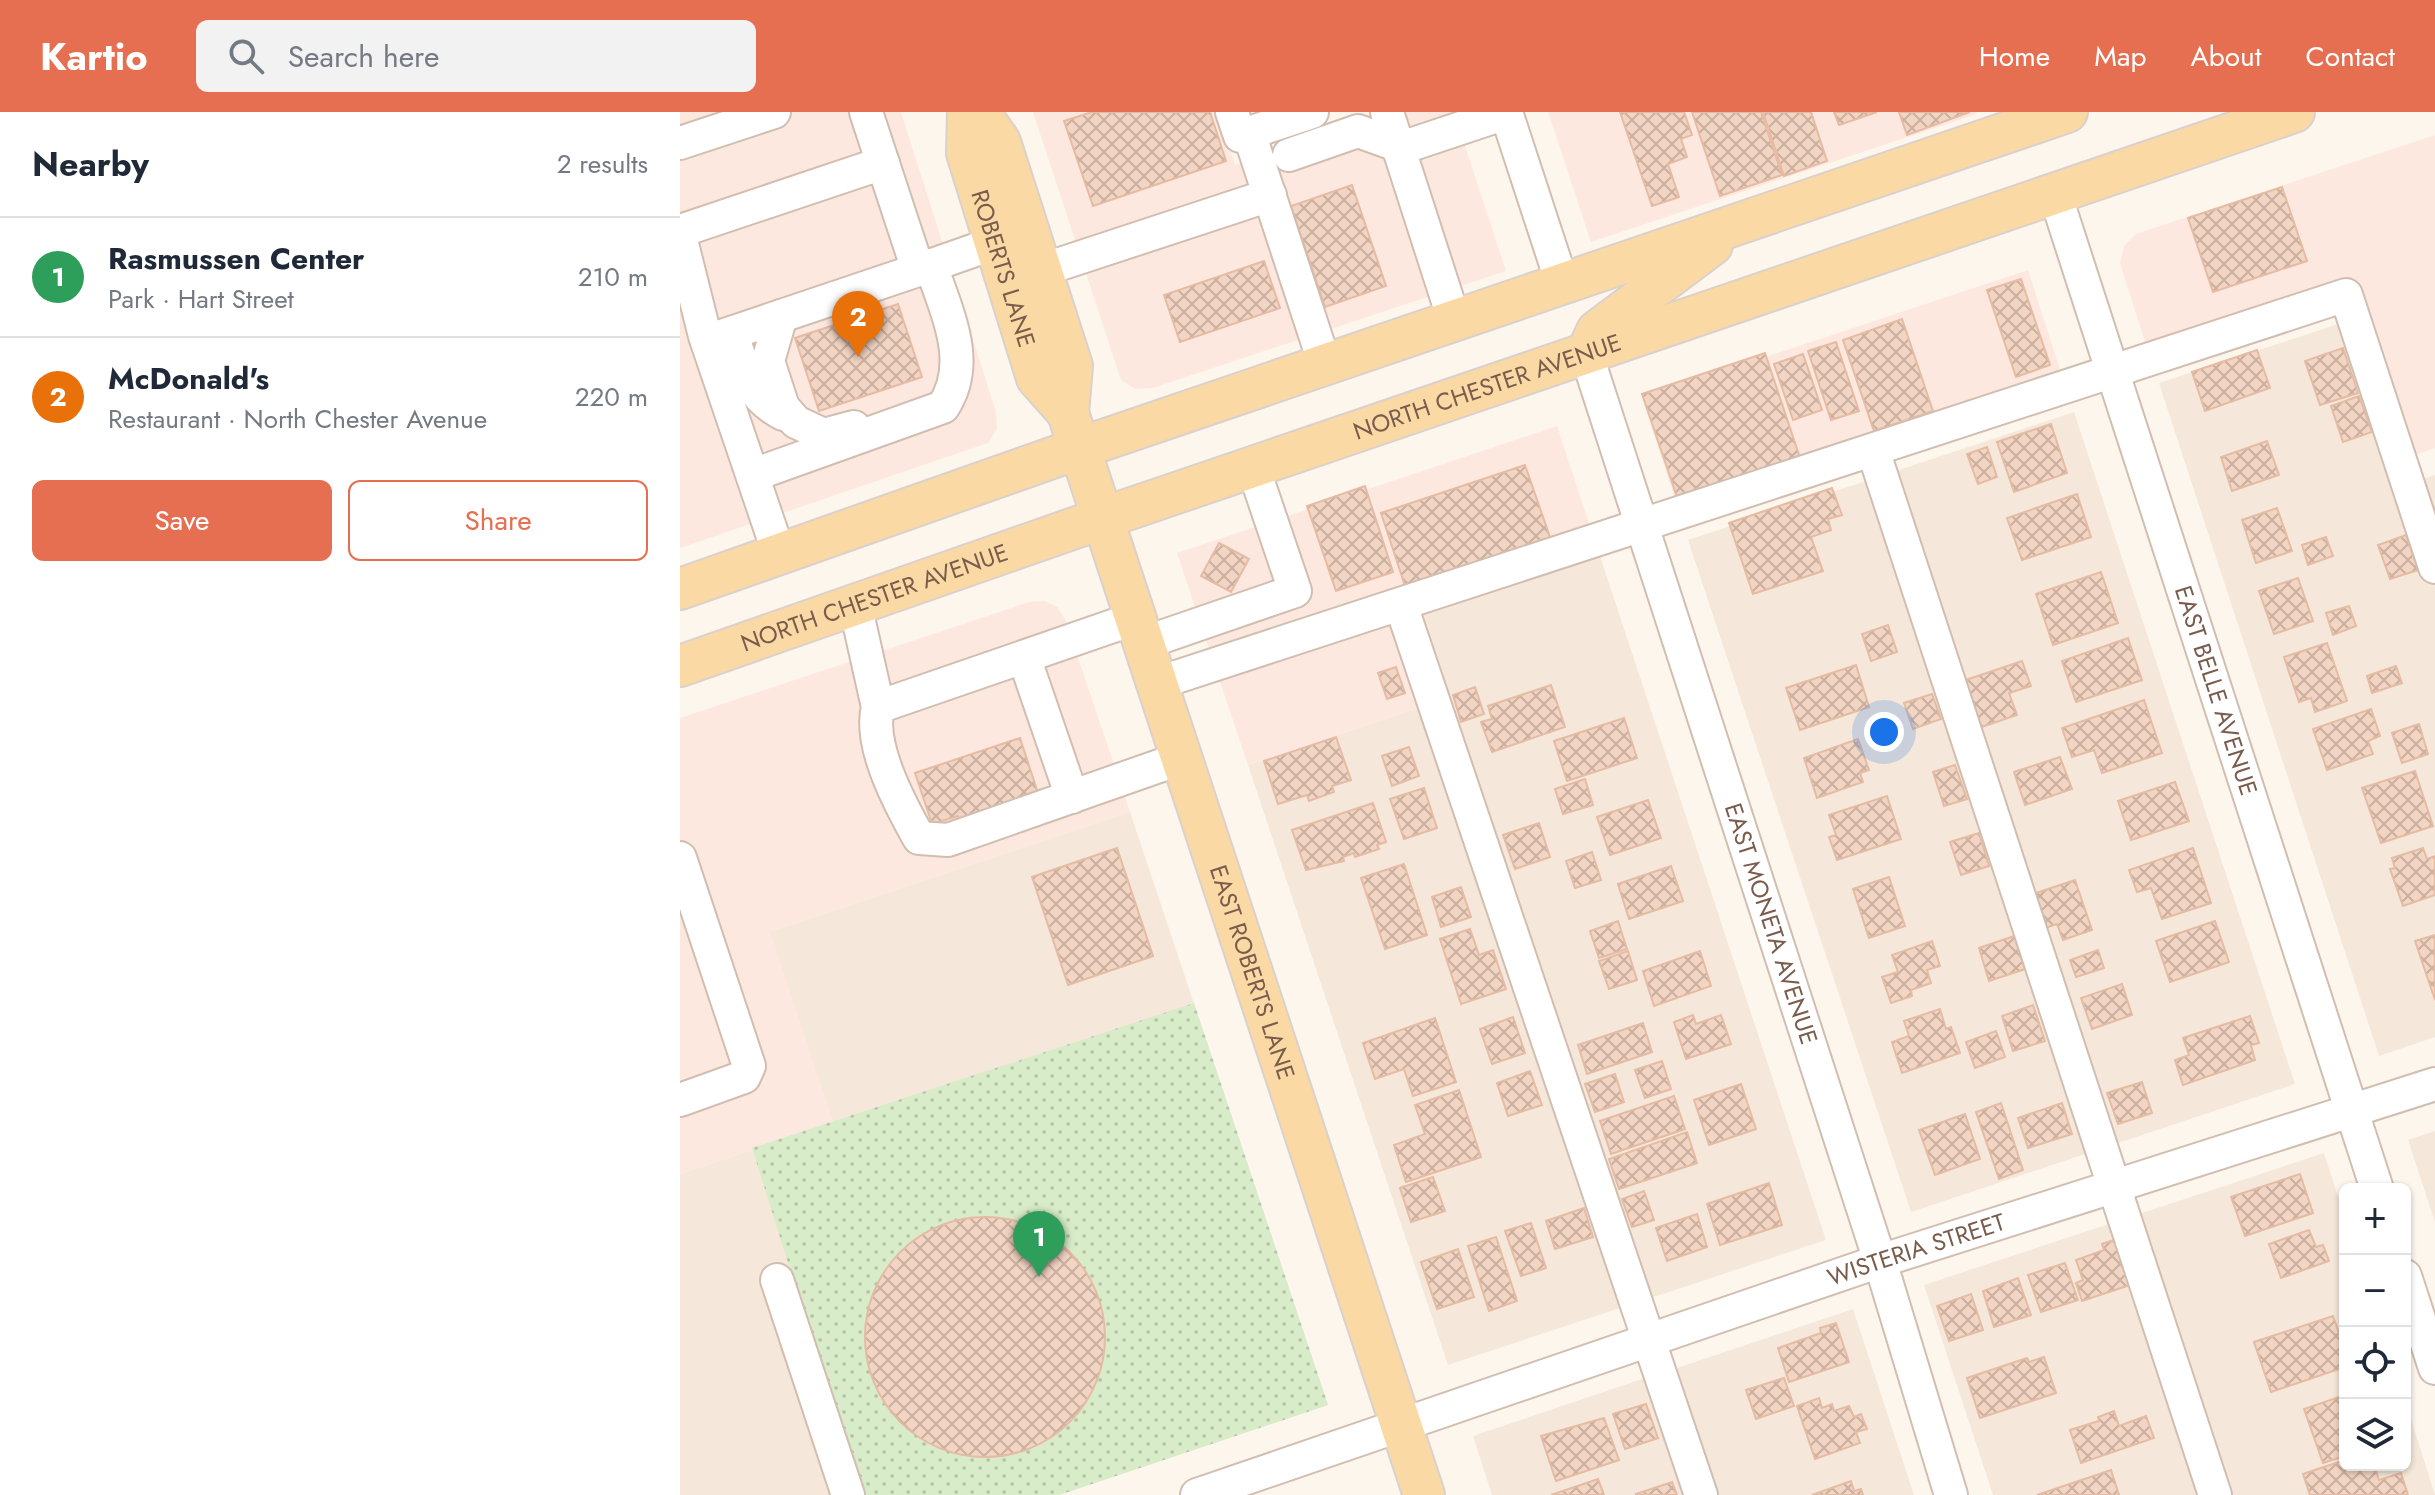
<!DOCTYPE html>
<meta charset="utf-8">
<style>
body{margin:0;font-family:Jost,sans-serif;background:#f2f2f3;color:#1f2937}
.controls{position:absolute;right:24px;bottom:24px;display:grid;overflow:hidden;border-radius:12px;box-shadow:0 2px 6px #0004}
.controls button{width:72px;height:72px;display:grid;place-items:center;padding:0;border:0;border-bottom:2px solid #e0e1e3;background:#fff;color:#1f2937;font:40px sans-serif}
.you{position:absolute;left:1204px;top:620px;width:28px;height:28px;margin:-20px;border:6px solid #fff;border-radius:50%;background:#1a73e8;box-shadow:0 0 0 12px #1a73e833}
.badge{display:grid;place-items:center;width:52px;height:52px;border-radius:50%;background:#e76f51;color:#fff;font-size:26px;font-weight:700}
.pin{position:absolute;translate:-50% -66px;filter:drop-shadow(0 2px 4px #0008)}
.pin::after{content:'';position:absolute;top:42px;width:28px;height:24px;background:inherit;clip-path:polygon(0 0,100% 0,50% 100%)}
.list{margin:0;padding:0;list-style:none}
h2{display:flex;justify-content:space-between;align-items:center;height:104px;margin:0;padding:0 32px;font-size:34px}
h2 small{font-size:26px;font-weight:400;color:#747a83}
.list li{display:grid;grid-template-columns:52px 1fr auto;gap:24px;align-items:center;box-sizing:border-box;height:120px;padding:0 32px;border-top:2px solid #e0e1e3}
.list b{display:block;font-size:30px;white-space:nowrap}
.list p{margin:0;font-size:26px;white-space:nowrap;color:#747a83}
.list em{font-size:26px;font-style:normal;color:#747a83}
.actions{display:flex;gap:16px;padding:24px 32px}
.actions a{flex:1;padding:18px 0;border:2px solid #e76f51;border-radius:12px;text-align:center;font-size:28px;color:#e76f51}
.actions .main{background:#e76f51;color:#fff}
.icon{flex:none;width:44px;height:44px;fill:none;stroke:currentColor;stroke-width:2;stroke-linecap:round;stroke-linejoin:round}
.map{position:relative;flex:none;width:1755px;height:1383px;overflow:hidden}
header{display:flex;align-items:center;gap:48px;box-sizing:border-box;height:112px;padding:0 40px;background:#e76f51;color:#fff}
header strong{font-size:38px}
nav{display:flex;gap:44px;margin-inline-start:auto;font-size:28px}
.search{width:560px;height:72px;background:#f2f2f3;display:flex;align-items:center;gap:20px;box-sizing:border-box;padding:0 28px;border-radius:12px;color:#747a83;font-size:30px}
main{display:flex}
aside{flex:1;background:#fff}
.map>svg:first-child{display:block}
.residential{fill:#f5e8da}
.commercial{fill:#fde8e0}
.park{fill:url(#park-dots)}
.building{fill:url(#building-cross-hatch);stroke:#e6bba3;stroke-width:2}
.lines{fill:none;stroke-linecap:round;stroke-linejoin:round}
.minor-casing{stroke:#d1beb0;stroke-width:36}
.major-casing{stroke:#dad1cd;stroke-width:44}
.minor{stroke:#fff;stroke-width:32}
.major{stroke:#fbd9a5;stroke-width:40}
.labels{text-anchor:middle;stroke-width:7;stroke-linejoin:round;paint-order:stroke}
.street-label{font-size:24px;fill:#7a5c4d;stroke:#fffaf3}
</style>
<header>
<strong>Kartio</strong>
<div class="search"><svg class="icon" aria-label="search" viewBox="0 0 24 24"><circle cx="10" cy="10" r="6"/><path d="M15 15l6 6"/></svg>Search here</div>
<nav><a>Home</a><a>Map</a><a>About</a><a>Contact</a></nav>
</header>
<main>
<aside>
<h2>Nearby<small>2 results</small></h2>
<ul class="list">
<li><span class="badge" style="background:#2e9e5b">1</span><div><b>Rasmussen Center</b><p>Park · Hart Street</p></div><em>210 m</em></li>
<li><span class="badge" style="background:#e8710a">2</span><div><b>McDonald's</b><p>Restaurant · North Chester Avenue</p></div><em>220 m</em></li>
</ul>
<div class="actions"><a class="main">Save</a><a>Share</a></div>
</aside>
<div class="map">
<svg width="1755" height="1383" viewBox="0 0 1755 1383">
<defs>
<pattern id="park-dots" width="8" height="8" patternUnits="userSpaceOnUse" patternTransform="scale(2)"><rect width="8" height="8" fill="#d8ecc9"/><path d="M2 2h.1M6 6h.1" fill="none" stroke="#b4c2a5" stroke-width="1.8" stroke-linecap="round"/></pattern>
<pattern id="building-cross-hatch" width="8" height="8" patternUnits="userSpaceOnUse" patternTransform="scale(2)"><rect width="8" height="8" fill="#f3d5c3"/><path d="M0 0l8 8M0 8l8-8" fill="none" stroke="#cab0a1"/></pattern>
</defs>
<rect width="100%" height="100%" fill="#fdf6ec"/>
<!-- residential -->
<g class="residential">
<polygon points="1658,212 1713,377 1755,363 1755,925 1699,944 1479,271"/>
<polygon points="1394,300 1615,972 1231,1100 1008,428"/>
<polygon points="918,438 1146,1128 768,1253 568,653 771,585 742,497"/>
<polygon points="450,700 648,1293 379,1383 0,1383 0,1062 153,1011 89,820"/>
<polygon points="1755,1019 1755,1110 1728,1028"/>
<polygon points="1644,1041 1665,1106 1665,1353 1725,1353 1725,1288 1755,1383 1313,1383 1244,1173"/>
<polygon points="1173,1197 1234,1383 1039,1383 997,1256"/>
<polygon points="968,1265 1007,1383 812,1383 793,1324"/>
</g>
<!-- commercial -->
<g class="commercial">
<polygon points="0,0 221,0 316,300 317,317 308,331 0,436"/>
<polygon points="353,0 538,0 555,53 713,0 774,0 826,159 473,276 455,277 441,268"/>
<polygon points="868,0 1296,0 1297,2 911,130"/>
<polygon points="1755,23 1755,336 1733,344 1674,167 1467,236 1440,151 1444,134 1456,122"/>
<polygon points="1348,158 1382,264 997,393 962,286"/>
<polygon points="877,314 918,438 742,497 771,585 568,653 497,441"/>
<polygon points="365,489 377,495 385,507 450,700 90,820 153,1011 0,1062 0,606 349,490"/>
</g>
<!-- park -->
<polygon class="park" points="514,891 648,1293 379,1383 181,1383 72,1036"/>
<!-- building -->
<g class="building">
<polygon points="412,0 530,0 546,49 413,94 384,9"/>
<polygon points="940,0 1004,0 1012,23 1001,27 1007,45 988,52 999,85 972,94"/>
<polygon points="1012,0 1081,0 1102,63 1040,84"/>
<polygon points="1083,0 1131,0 1147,49 1104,64"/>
<polygon points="1154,0 1197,0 1159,13"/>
<polygon points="1219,0 1290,0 1227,23"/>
<polygon points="672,73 706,174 645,195 611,94"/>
<polygon points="1602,75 1627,149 1533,180 1508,106"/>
<polygon points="584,149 600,196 500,230 484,183"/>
<polygon points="1341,167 1370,253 1336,265 1307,178"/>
<polygon points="218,192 242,265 139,299 115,226"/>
<polygon points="1222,207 1253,299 1194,319 1163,228"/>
<polygon points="1156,230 1179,299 1151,308 1128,239"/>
<polygon points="1663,236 1678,281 1640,293 1625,249"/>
<polygon points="1577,238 1590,276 1525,299 1512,260"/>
<polygon points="1085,241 1120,346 998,388 962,282"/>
<polygon points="1123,242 1142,298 1113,308 1094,252"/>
<polygon points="1679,284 1692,320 1663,330 1651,294"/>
<polygon points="1371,312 1387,361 1334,380 1317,330"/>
<polygon points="1587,329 1599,363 1552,379 1541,345"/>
<polygon points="1307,335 1317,365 1298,372 1287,342"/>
<polygon points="845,353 872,431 727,480 701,401"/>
<polygon points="685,374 713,460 656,479 627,394"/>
<polygon points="1152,376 1162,403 1148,407 1151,418 1131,425 1143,459 1073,482 1049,411"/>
<polygon points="1397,382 1411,425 1342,448 1327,406"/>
<polygon points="1597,396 1612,439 1576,451 1562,408"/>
<polygon points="1726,423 1738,458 1710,467 1698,433"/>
<polygon points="1646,425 1653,444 1628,453 1622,433"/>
<polygon points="539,431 569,447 551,480 521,464"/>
<polygon points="1421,460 1438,511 1373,533 1356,482"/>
<polygon points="1618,466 1633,509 1594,522 1579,479"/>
<polygon points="1669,494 1676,514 1653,523 1646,501"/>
<polygon points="1208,513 1217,540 1191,549 1182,522"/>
<polygon points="1448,526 1462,568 1396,590 1382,549"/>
<polygon points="1647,531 1667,589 1635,600 1631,586 1619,590 1604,545"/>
<polygon points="1342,549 1351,574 1329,581 1337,603 1299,616 1283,569"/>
<polygon points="1176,553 1189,595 1120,618 1106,576"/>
<polygon points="1716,554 1722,571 1692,581 1687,564"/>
<polygon points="716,555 725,581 707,587 698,561"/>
<polygon points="871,573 885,615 812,640 801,610 812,607 808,594"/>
<polygon points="795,575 804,602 781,610 773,583"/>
<polygon points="1252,582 1261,607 1233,617 1224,591"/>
<polygon points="1464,588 1482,641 1422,661 1414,638 1392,645 1382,616"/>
<polygon points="1691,597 1700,624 1688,629 1693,642 1647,658 1633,617"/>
<polygon points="944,606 957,646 887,669 874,629"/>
<polygon points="1739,612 1748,642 1722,651 1712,621"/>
<polygon points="656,625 671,668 652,674 654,680 629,689 627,683 598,692 584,649"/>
<polygon points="340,626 358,681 282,715 278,704 252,712 235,661"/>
<polygon points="1178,627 1189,658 1180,661 1183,670 1137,686 1124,646"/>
<polygon points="729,635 739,664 712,674 702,644"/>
<polygon points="1380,645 1392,677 1345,693 1334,660"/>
<polygon points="1275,653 1287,687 1264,694 1253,660"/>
<polygon points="1735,659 1753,714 1701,731 1682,676"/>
<polygon points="905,667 913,693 883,702 875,677"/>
<polygon points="1495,670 1509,709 1451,728 1438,689"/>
<polygon points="744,676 757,716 724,727 710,687"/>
<polygon points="1207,684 1221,727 1157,748 1149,725 1156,723 1149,703"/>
<polygon points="968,688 981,726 930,743 917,705"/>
<polygon points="693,691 706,730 697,733 699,737 675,745 674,741 663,745 664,749 626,758 612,718"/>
<polygon points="859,711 870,745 835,757 823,723"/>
<polygon points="1299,721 1309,754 1281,763 1270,730"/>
<polygon points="437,736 473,844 388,873 352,765"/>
<polygon points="1513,736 1531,791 1482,807 1471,776 1457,780 1449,758"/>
<polygon points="1743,736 1747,747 1755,744 1755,783 1723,794 1710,757 1715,756 1712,746"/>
<polygon points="912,740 921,768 895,776 886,749"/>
<polygon points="724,752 747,823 705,837 681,766"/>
<polygon points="991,754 1003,789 949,807 938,772"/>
<polygon points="1209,765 1225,814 1189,826 1173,777"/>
<polygon points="1395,768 1412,818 1383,828 1377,812 1365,816 1353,782"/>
<polygon points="781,775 791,805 761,815 752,785"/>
<polygon points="938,809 947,837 919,846 910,819"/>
<polygon points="1535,809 1549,850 1490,870 1476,829"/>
<polygon points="790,817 799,843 813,838 826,877 781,892 760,827"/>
<polygon points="1755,823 1755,888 1735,829"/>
<polygon points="1334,824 1345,857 1309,869 1299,836"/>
<polygon points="1252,829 1260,854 1247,858 1251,871 1231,878 1232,884 1211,891 1202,865 1218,860 1212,843"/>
<polygon points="1418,838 1424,856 1396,865 1390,848"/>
<polygon points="948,839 957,868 929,877 919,849"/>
<polygon points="1020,839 1031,874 974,894 963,859"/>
<polygon points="1442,872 1452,903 1412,917 1401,886"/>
<polygon points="1353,893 1365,929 1333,939 1322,904"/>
<polygon points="1260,897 1266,917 1271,915 1280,941 1222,961 1212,930 1229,924 1224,909"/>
<polygon points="1013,903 1016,912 1041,903 1051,932 1006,947 994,910"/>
<polygon points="1570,904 1579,931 1571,933 1575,948 1503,973 1495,948 1509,943 1503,926"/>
<polygon points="833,905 845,941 812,952 800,917"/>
<polygon points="755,906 776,970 733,984 724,957 695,967 683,931"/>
<polygon points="963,911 972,940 907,962 898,933"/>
<polygon points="1316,919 1325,945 1295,956 1286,930"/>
<polygon points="982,949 991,977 965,986 955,958"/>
<polygon points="850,959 862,993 828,1004 817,971"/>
<polygon points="935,962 944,990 915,1000 905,972"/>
<polygon points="1462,970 1472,1001 1438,1012 1427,981"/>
<polygon points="1061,972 1076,1017 1029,1033 1014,988"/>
<polygon points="779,978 801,1045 726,1070 714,1033 745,1022 735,993"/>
<polygon points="994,984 1005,1017 931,1042 920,1009"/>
<polygon points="1321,991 1343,1058 1319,1067 1296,1000"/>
<polygon points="1382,991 1392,1022 1348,1036 1338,1006"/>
<polygon points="1285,1002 1300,1047 1255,1063 1239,1018"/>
<polygon points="1007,1020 1017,1051 939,1077 929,1047"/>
<polygon points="1620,1062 1633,1101 1565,1124 1551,1085"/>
<polygon points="753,1065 765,1099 731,1110 720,1076"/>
<polygon points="1089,1071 1102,1113 1040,1133 1027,1092"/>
<polygon points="964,1079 974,1108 952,1115 942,1087"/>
<polygon points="904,1096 913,1125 875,1137 866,1109"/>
<polygon points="1017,1102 1027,1135 987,1149 976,1116"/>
<circle cx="305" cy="1225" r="120"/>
<polygon points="851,1111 866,1156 841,1164 825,1119"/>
<polygon points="1629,1118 1636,1135 1643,1133 1649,1149 1601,1166 1589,1132"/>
<polygon points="816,1125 837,1189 809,1199 788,1134"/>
<polygon points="1437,1127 1453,1172 1402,1189 1396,1171 1403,1168 1396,1148 1424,1138 1422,1132"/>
<polygon points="778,1137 794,1185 757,1197 741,1150"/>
<polygon points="1385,1151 1398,1188 1361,1200 1348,1163"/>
<polygon points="1338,1166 1351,1203 1314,1215 1303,1179"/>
<polygon points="1291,1182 1303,1218 1269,1229 1257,1194"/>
<polygon points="1653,1204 1665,1238 1665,1255 1591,1280 1574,1230"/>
<polygon points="1156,1211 1169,1250 1109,1270 1098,1236 1141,1221 1140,1216"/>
<polygon points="1364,1245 1376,1281 1300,1306 1287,1266 1347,1246 1349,1250"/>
<polygon points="1104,1266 1114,1294 1076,1307 1066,1278"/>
<polygon points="1665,1283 1665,1344 1643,1351 1624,1297"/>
<polygon points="1139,1286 1142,1296 1152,1292 1154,1299 1169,1294 1174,1305 1181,1302 1187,1317 1176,1320 1180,1331 1135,1347 1117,1294"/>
<polygon points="966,1292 978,1326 945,1337 933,1302"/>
<polygon points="1434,1299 1439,1314 1466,1304 1474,1326 1401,1351 1390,1318 1419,1309 1418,1305"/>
<polygon points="924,1306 939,1348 876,1369 861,1324"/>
<polygon points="1665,1348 1665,1353 1694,1353 1699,1368 1721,1361 1728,1383 1630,1383 1623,1362"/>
<polygon points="1431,1358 1439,1383 1357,1383"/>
<polygon points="918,1367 924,1383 871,1383"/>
<polygon points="1171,1369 1174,1379 1181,1377 1183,1383 1132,1383"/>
<polygon points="992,1370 997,1383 956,1383 956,1382"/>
</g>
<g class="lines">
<defs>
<g id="minor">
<polyline points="186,0 238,158 315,131"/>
<polyline points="552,0 560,24 632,0"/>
<polyline points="707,0 774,208"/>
<polyline points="826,0 882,171"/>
<polyline points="569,21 645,253"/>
<polyline points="0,31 94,0"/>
<polyline points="609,43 678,19 717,33 733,32 826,1"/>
<path id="s1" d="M1375 82 1697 1077"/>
<polyline points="0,119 203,51"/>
<polyline points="0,124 25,224 99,442"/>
<polyline points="362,158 590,83"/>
<polyline points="101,204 88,249 103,295 116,310 144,323 174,315"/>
<path d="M52 221C63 256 68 284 103 302"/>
<polyline points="27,229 238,158"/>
<path id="s2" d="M906 241 1200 1149 1271 1383"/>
<polyline points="1193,338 1535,1383"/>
<path d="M73 363 263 295C293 250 266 200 251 153"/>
<polyline points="175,492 198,595 456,506"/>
<polyline points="721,493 1021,1383"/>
<polyline points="464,531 615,479 573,355"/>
<polyline points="344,545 392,685"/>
<polyline points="478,571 1666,183 1755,455"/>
<path d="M198 595C188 633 220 692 239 726L268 728 502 646"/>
<polyline points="0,746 69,954 64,965 0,988"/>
<polyline points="1725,1164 1755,1256"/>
<polyline points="97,1168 168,1383"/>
<path id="s3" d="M517 1383 1200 1149 1755 972"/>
</g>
<g id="major">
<path id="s4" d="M288 0 287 41 357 266 388 301"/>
<path id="s5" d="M299 0 320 30 392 254 388 301 744 1383"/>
<polyline points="910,234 917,219 1032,133"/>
<polyline points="0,477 400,336 1387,0"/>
<path id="s6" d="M0 554 423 406 1614 0"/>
</g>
</defs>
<!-- minor casing -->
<use href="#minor" class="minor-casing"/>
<!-- major casing -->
<use href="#major" class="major-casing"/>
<!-- minor -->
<use href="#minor" class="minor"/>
<!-- major -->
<use href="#major" class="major"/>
</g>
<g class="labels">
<!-- street labels -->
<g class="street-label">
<text dy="8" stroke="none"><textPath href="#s4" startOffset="162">ROBERTS LANE</textPath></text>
<text dy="8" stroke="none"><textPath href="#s6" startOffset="854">NORTH CHESTER AVENUE</textPath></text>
<text dy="8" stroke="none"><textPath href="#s6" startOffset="206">NORTH CHESTER AVENUE</textPath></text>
<text dy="8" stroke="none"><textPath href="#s1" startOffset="522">EAST BELLE AVENUE</textPath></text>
<text dy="8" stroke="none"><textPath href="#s2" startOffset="600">EAST MONETA AVENUE</textPath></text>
<text dy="8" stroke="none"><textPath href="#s5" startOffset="908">EAST ROBERTS LANE</textPath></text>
<text dy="8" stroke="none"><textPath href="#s3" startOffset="760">WISTERIA STREET</textPath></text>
</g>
</g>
</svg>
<div class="controls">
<button>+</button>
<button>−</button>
<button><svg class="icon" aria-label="locate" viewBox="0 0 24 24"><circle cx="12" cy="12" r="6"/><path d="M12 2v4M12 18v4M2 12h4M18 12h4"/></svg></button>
<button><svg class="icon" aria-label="layers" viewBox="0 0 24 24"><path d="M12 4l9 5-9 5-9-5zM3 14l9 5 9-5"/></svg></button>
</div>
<div class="you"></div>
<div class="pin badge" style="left:359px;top:1165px;background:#2e9e5b">1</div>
<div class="pin badge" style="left:178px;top:245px;background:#e8710a">2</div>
</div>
</main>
